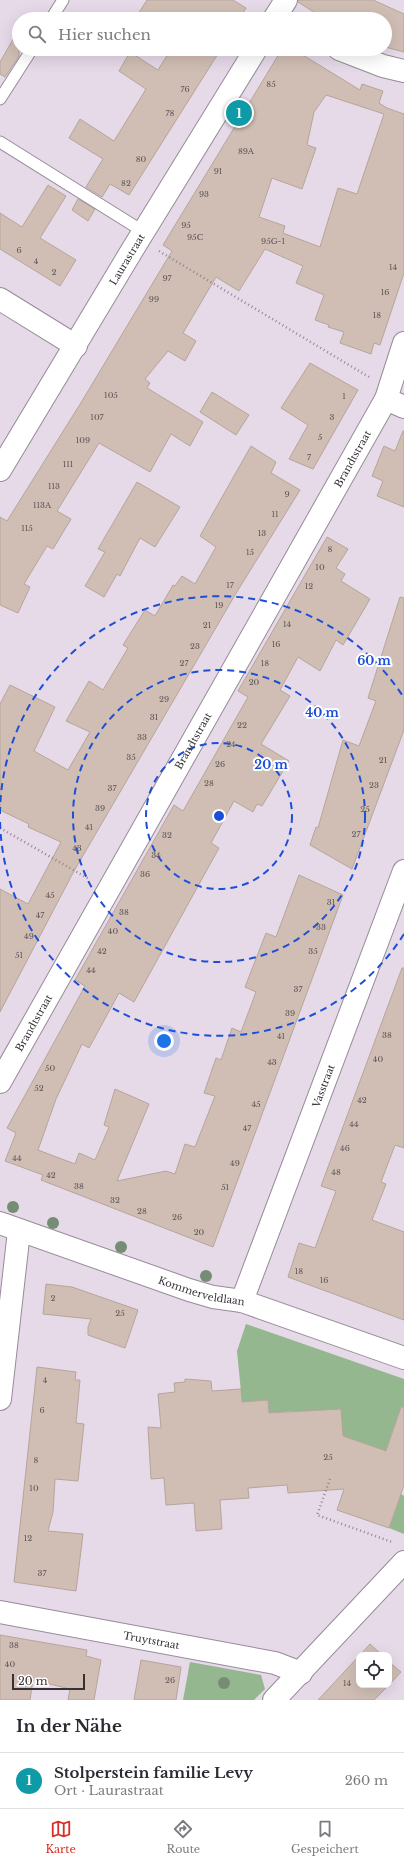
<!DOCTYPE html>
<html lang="de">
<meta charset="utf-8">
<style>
body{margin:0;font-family:"Libre Baskerville",serif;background:#f2f2f3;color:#2b2b33}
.controls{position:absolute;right:12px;bottom:12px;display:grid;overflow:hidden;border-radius:8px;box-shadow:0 4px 16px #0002}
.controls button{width:36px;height:36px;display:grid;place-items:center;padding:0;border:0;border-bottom:1px solid #e1e1e2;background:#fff;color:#2b2b33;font:20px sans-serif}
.scale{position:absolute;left:12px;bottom:10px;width:73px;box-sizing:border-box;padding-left:4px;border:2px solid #363137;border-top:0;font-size:11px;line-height:14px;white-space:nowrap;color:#363137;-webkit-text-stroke:3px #fff;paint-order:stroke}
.you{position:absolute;left:164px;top:1041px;width:14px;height:14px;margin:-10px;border:3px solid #fff;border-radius:50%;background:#1a73e8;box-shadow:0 0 0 6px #1a73e833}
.badge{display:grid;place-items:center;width:26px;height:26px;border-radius:50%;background:#d93025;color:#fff;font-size:13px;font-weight:700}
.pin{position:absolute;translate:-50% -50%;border:2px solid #fff;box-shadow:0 1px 4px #0006}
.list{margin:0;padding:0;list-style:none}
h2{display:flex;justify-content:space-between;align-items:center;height:52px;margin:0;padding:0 16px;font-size:17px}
h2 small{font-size:13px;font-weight:400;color:#7c7c81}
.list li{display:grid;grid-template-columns:26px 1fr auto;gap:12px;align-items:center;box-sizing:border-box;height:56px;padding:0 16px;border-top:1px solid #e1e1e2}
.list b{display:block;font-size:15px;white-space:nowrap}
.list p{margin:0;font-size:13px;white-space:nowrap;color:#7c7c81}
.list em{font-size:13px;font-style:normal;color:#7c7c81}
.icon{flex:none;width:22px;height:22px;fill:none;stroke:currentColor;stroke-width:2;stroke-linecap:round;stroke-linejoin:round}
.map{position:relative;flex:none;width:404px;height:1700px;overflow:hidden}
.search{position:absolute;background:#fff;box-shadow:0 4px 16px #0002;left:12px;right:12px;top:12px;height:44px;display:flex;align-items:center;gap:10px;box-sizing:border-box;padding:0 14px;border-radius:22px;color:#7c7c81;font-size:15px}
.sheet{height:108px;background:#fff}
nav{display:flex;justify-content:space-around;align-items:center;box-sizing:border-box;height:56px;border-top:1px solid #e1e1e2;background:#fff;font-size:11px;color:#7c7c81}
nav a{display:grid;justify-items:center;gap:2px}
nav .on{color:#d93025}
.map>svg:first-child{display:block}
.green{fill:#94b78f}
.building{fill:#d0beb4;stroke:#b6a59b;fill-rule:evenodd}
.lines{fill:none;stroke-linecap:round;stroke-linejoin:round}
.service-casing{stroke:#978b99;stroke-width:13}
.minor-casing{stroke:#978b99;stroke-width:24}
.path{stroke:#908791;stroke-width:2.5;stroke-dasharray:1 3;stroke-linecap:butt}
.service{stroke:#fff;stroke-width:11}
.minor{stroke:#fff;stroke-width:22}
.tree{fill:#758d73}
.ring{fill:none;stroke:#1d4ed8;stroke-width:2;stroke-dasharray:7 5}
.labels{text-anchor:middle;stroke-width:4;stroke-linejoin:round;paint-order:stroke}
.number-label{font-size:8px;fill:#5c5456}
.street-label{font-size:10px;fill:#363137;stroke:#fff}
.centre{fill:#1d4ed8;stroke:#fff;stroke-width:2}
.ring-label{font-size:12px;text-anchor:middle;font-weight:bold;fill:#1d4ed8;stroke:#fff;stroke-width:4;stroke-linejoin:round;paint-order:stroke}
</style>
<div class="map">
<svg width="404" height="1700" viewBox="0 0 404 1700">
<rect width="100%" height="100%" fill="#e6d9e8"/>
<!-- green -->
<g class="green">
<polygon points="246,1324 404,1379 404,1430 394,1427 386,1451 298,1421 297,1411 269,1413 242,1402 237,1351"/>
<polygon points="401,1494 404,1496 404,1534 389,1528"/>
<polygon points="190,1662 261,1675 265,1689 254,1700 183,1700"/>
</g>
<!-- building -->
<g class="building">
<polygon points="147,0 233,0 246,8 239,19 135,19"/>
<polygon points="298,0 373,0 404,14 404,52 385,47 385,19 325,19 298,2"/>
<polygon points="19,29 19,56 5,77 0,74 0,62"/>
<polygon points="171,49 221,49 129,195 110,184 102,197 86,187 103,159 69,138 80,119 114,141 146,89 119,71 130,52 158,70"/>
<path d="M282 49H293L360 90 362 84 383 91 379 103 387 108 404 114V273L380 345 374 343 371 354 340 343 344 332 328 327 329 325 315 320 324 295 296 283 303 266 265 249 239 291 216 277 183 333 196 341 185 361 168 351 145 379 150 383 147 388 203 422 190 446 171 434 150 472 99 443 57 511 71 519 53 549 47 546 24 584 30 587 18 613 0 605V517L7 521 82 401 172 251 163 245ZM326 95 384 114 357 194 338 188 320 247 283 233 285 226 259 217 272 178 302 189 316 148 307 145 314 112Z"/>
<polygon points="48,185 66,196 40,238 76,260 60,286 0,249 0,213 22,227"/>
<polygon points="78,199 95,209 88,221 72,210"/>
<polygon points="310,363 358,390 313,469 289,459 308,425 281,408"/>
<polygon points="212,392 249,415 236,435 200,412"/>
<polygon points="403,431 404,431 404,507 377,496 383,481 372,476 384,446 395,451"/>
<polygon points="251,446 276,462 271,473 300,490 235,595 74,871 0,1012 0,889 28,904 61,842 28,827 29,824 0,810 0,704 10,685 55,707 34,751 68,770 90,732 66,721 89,681 103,690 128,648 123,645 145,610 155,616 173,585 175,586 182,576 195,584 216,547 200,536"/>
<polygon points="137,482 180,507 155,547 140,538 120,576 117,574 104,597 85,586 105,552 98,549"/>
<polygon points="327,537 348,549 336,568 345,574 341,581 370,599 343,645 336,640 320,671 298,657 280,690 290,696 261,744 289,761 262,806 257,804 253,812 234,801 211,843 219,848 134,1002 119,993 89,1048 82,1044 56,1099 38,1150 75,1164 79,1153 95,1160 109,1127 104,1125 115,1089 149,1104 117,1181 166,1171 175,1174 185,1144 195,1147 215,1096 204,1093 216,1058 221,1060 232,1028 241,1032 256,992 245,987 266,933 276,937 299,875 343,895 213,1247 41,1180 43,1175 5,1161 16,1133 7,1128 85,986 75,980 174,805 183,811 248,697 238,691"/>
<polygon points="400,597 404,598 404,730 352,869 310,845 316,827 318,828 343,740 359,746 376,701 368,698"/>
<polygon points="402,968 404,968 404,1148 395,1145 381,1182 386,1184 372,1220 404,1232 404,1320 288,1277 299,1243 315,1248 336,1191 321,1186"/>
<polygon points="46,1284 72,1287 138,1310 125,1348 88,1335 88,1327 91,1319 43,1314"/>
<polygon points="37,1367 76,1372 75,1380 80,1380 76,1423 84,1424 78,1481 55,1479 53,1512 48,1531 83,1534 76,1591 14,1582"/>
<polygon points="185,1379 211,1381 212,1391 241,1389 242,1402 268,1400 269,1413 341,1409 343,1436 386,1451 401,1407 404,1407 404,1485 389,1528 337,1510 344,1489 288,1493 287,1485 248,1488 249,1498 220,1500 222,1529 196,1531 194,1503 166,1505 164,1478 151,1479 148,1427 161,1428 158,1394 175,1392 174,1383 185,1382"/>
<polygon points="0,1635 87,1650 86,1656 101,1660 94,1700 68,1700 70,1689 33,1680 30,1700 0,1700"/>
<polygon points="370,1644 382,1655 360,1655"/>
<polygon points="359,1656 359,1685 389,1685 374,1700 318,1700"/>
<polygon points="141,1660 181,1667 176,1700 134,1700"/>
<polygon points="389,1662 401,1672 389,1685"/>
</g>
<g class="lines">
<defs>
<g id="service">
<polyline points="51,19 63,0"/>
<polyline points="0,99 32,49"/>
<polyline points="0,142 144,232"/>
</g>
<g id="minor">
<polyline points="274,19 286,0"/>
<polyline points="339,49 383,66 404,71"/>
<polyline points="0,299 76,346"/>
<polyline points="386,399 404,407"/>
<path id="s1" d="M0 470 131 252 256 49"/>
<path id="s2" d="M0 1082 386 399 404 343"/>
<path id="s3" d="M0 1223 189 1290 213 1297 242 1301 404 1358"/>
<path id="s4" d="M242 1301 404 871"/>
<polyline points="0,1399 19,1231"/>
<path id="s5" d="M0 1612 275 1663 301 1673"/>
<polyline points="274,1700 404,1562"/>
</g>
</defs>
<!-- service casing -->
<use href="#service" class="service-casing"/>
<!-- minor casing -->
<use href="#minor" class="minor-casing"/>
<!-- path -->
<g class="path">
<polyline points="159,251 369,377"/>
<polyline points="0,828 89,879"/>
<polyline points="330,1479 317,1515 392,1542"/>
</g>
<!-- service -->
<use href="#service" class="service"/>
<!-- minor -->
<use href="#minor" class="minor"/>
</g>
<!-- trees -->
<g class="tree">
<circle cx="13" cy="1207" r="6"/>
<circle cx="53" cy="1223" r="6"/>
<circle cx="121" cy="1247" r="6"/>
<circle cx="206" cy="1276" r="6"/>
<circle cx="224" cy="1683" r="6"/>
</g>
<!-- distance rings -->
<g class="ring">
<circle cx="219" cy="816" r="73"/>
<circle cx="219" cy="816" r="146"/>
<path d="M404 934A219 219 0 0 1 0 818M0 814A219 219 0 0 1 404 698"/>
</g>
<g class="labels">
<!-- number labels -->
<g class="number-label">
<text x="271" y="87">85</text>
<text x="185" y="92">76</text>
<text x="170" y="116">78</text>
<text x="246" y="154">89A</text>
<text x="141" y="162">80</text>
<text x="218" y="174">91</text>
<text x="126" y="186">82</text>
<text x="204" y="197">93</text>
<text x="186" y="228">95</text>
<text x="195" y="240">95C</text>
<text x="273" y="244">95G-1</text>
<text x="19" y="253">6</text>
<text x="36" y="264">4</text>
<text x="393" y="270">14</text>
<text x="54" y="275">2</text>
<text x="167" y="281">97</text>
<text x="385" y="295">16</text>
<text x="154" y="302">99</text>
<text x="377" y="318">18</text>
<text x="111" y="398">105</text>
<text x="344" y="399">1</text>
<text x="97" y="420">107</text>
<text x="332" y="420">3</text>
<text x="320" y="440">5</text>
<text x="83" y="443">109</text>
<text x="309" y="460">7</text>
<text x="68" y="467">111</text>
<text x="54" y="489">113</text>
<text x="287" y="497">9</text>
<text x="42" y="508">113A</text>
<text x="275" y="517">11</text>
<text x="27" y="531">115</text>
<text x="262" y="536">13</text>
<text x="330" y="552">8</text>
<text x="250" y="555">15</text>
<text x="320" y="570">10</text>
<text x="230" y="588">17</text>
<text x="309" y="589">12</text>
<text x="219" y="608">19</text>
<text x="287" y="627">14</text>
<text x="207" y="628">21</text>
<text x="276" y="647">16</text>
<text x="195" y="649">23</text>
<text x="184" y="666">27</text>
<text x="265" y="666">18</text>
<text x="254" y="685">20</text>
<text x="164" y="702">29</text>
<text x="154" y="720">31</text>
<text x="242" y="728">22</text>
<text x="142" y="740">33</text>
<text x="231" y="747">24</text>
<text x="131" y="760">35</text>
<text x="383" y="763">21</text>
<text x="220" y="767">26</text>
<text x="209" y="786">28</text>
<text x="374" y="788">23</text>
<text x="112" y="791">37</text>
<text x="100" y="811">39</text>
<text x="365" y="812">25</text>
<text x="89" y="830">41</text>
<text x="356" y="837">27</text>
<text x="167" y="838">32</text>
<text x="77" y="851">43</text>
<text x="156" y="858">34</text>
<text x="145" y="877">36</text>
<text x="50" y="898">45</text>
<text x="331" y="905">31</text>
<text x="124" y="915">38</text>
<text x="40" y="918">47</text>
<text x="321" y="930">33</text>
<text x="113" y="934">40</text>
<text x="29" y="939">49</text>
<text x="102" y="954">42</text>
<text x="313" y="954">35</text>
<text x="19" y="958">51</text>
<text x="91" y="973">44</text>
<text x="298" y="992">37</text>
<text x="290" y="1016">39</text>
<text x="387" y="1038">38</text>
<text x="281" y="1039">41</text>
<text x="378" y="1062">40</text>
<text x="272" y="1065">43</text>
<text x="50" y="1071">50</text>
<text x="39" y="1091">52</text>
<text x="362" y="1103">42</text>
<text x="256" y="1107">45</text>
<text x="354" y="1127">44</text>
<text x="247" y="1131">47</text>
<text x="345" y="1151">46</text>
<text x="17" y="1161">44</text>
<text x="235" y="1166">49</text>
<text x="336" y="1175">48</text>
<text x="51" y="1178">42</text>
<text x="79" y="1189">38</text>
<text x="225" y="1190">51</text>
<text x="115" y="1203">32</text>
<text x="142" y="1214">28</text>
<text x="177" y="1220">26</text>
<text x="199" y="1235">20</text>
<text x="299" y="1274">18</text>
<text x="324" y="1283">16</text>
<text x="53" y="1301">2</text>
<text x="120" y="1316">25</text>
<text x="45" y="1383">4</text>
<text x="42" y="1413">6</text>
<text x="328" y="1460">25</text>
<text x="36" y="1463">8</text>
<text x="34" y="1491">10</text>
<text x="28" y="1541">12</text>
<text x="42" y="1576">37</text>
<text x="14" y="1648">38</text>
<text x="10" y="1667">40</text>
<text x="170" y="1683">26</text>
<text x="347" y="1686">14</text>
</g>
<!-- street labels -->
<g class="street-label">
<text dy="4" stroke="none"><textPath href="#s1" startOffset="246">Laurastraat</textPath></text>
<text dy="4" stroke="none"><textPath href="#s2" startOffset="716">Brandtstraat</textPath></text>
<text dy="4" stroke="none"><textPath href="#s2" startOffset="392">Brandtstraat</textPath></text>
<text dy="4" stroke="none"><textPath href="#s2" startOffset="68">Brandtstraat</textPath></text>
<text dy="4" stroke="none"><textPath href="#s4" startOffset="230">Vasstraat</textPath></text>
<text dy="4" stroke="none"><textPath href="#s3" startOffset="213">Kommerveldlaan</textPath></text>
<text dy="4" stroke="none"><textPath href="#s5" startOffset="154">Truytstraat</textPath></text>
</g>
</g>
<circle cx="219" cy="816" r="6" class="centre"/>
<g class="ring-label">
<text x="374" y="665">60 m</text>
<text x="322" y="717">40 m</text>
<text x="271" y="769">20 m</text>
</g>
</svg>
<div class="controls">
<button><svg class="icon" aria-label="locate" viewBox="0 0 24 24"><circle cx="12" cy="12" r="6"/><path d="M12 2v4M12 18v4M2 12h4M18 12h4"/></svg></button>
</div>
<div class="scale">20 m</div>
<div class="you"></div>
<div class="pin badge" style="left:239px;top:113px;background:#0f9aa8">1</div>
<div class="search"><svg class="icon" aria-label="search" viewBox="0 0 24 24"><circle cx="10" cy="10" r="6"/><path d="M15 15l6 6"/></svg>Hier suchen</div>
</div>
<section class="sheet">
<h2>In der Nähe<small></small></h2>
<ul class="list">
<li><span class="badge" style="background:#0f9aa8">1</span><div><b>Stolperstein familie Levy</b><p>Ort · Laurastraat</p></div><em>260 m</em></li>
</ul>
</section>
<nav>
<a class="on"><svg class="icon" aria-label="map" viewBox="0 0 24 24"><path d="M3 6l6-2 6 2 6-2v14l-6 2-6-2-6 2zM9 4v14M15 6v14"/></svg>Karte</a>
<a><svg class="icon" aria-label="directions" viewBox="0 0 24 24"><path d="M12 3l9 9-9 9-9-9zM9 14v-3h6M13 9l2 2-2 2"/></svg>Route</a>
<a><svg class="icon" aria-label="saved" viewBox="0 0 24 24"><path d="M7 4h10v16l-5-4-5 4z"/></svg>Gespeichert</a>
</nav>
